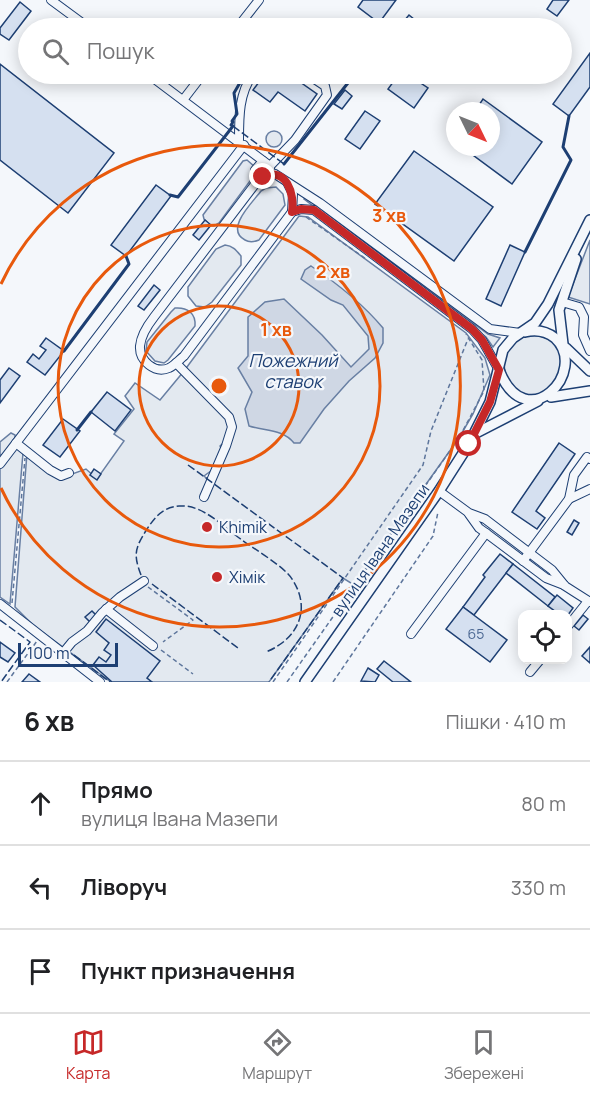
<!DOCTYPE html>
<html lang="uk">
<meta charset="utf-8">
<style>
body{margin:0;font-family:Manrope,sans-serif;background:#f6f6f6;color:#202124}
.controls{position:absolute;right:18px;bottom:18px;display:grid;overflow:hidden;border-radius:12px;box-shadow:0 3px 15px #0003}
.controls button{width:54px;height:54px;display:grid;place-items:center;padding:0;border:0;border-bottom:2px solid #e0e0e0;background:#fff;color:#202124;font:30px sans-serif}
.compass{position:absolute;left:446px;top:102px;width:54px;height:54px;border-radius:50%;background:#fff;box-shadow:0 3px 15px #0003;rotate:133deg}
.scale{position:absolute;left:18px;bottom:15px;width:100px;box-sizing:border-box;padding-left:6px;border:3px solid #1d3f73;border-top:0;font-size:16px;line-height:21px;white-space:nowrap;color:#1d3f73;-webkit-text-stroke:4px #f4f7fb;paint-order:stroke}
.stop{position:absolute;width:18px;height:18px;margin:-14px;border:4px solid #c62828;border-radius:50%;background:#fff}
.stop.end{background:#c62828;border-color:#fff;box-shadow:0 2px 6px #0008}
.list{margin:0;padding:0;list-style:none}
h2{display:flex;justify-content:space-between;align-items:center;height:78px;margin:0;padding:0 24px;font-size:26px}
h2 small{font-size:20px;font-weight:400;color:#757577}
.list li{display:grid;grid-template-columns:39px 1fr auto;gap:18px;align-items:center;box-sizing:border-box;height:84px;padding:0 24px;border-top:2px solid #e0e0e0}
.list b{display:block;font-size:22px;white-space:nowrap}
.list p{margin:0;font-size:20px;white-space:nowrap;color:#757577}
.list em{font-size:20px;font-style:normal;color:#757577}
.icon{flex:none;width:33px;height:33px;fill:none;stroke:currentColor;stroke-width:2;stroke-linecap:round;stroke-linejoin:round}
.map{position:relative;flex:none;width:590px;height:682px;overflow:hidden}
.search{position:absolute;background:#fff;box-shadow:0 3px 15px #0003;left:18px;right:18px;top:18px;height:66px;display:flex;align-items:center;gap:15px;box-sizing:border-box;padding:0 21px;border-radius:33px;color:#757577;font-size:22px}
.sheet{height:330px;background:#fff}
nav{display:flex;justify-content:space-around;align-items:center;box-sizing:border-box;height:84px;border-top:2px solid #e0e0e0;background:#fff;font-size:16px;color:#757577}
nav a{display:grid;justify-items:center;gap:3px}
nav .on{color:#c62828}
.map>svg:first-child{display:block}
.green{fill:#e3e9f0;stroke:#687fa3;stroke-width:1.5;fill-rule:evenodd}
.parking{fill:#e3e8f0;stroke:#687fa3;stroke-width:1.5}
.water{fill:#cfd7e4;stroke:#687fa3;stroke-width:1.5}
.building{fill:#d5e0f0;stroke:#1d3f73;stroke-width:1.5}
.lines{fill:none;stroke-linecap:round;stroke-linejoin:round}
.minor-casing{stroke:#1d3f73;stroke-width:10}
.major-casing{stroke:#1d3f73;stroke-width:12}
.path{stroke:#5e769c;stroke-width:1.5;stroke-dasharray:4.5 3;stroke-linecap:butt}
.minor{stroke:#f4f7fb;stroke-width:8}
.major{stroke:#f4f7fb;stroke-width:9}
.fence{stroke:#1d3f73;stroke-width:1.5;stroke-dasharray:8 3;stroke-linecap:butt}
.wall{stroke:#1d3f73;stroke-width:3}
.route{stroke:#c62828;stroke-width:8}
.ring{fill:none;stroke:#e8590c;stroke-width:3}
.poi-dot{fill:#c62828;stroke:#f4f7fb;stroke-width:2}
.labels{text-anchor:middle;stroke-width:4.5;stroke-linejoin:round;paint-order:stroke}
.number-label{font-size:14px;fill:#4b6792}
.poi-label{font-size:16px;fill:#1d3f73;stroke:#f4f7fb;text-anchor:start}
.street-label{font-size:16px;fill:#1d3f73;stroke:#f4f7fb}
.water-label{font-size:18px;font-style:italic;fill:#1d3f73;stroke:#f4f7fb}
.centre{fill:#e8590c;stroke:#f4f7fb;stroke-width:3}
.ring-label{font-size:18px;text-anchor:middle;font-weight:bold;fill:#e8590c;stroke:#f4f7fb;stroke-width:4.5;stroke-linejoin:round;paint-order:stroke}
</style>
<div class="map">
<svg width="590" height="682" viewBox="0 0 590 682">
<rect width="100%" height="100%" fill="#f4f7fb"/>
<!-- green -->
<g class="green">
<circle cx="274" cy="139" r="8"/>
<path d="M276 187 283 194 285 205 259 240C254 242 250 243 245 240 224 229 253 202 261 191L266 188Z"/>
<polygon points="305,197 488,334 500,338 493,347 486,337 304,199"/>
<path d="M299 216 308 217 466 333 485 358 490 375 473 414 459 438 354 585 343 578 269 682H111L34 626 15 607 27 453 48 471 61 478 86 469 97 479 124 441 114 434 134 409 125 396 135 383 160 400 184 371ZM230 420C235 434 217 468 210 481L204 476 215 468 222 450 220 446C228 440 229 430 230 420Z"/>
<polygon points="590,240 590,304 568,297"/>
<path d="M225 245C233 246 236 250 241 256V265L212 302 205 307 196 306 188 296V287L216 249Z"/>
<path d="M175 308C187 307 196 313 195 326L168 360 164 363 155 361 146 351 147 342 171 312Z"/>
<path d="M534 334 552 340 563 355 557 384C552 387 547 392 541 394 506 408 483 342 534 334Z"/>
<polygon points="11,433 15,435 15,440 3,455 0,455 0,442"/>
<polygon points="19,448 23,453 10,604 0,597 0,469 15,449"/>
</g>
<!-- parking -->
<polygon class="parking" points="247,160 255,167 253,177 219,223 214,226 210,225 204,219 203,215 243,161"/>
<!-- water -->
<path class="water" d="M311 266C338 284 362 303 383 328V343L375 358 349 381 324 409 300 443H294C283 429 265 431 249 426L245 409 252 392 238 368 248 356V317L265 302 284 299 322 335 351 367 369 349 368 336 343 305 331 300 301 279 305 270Z"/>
<!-- building -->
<g class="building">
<polygon points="363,0 396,0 379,23 358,7"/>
<polygon points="553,0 569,0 557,16 547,9"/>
<polygon points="20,2 31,11 9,40 0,34 0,28"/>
<polygon points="409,15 420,24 416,28 398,28"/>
<polygon points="590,53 590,87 569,116 553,104"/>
<polygon points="0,64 114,153 68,213 0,160"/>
<polygon points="265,74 277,74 286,80 290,75 317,94 305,111 278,92 270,102 253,90"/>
<polygon points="399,74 407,74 428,88 414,108 388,89"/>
<polygon points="345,90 352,96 342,109 334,104"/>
<polygon points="483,99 542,142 512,184 462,147 491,147 491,111 475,111"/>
<polygon points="365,111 380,121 360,149 345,139"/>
<polygon points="414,151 493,207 454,261 375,204"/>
<polygon points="156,185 171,196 126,256 111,245"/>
<polygon points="205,220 211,225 199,240 193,235"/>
<polygon points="510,245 525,252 501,306 486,299"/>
<polygon points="154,285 160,290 144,310 138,306"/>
<polygon points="46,338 64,351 45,375 27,362 33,354 39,359 46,350 40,346"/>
<polygon points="9,368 20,376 0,403 0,380"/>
<polygon points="107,392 131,410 115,431 91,412"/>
<polygon points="63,419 80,431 60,457 43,445"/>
<polygon points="559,443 575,454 536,511 545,518 537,529 512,512"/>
<polygon points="94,469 101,474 97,480 90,475"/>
<polygon points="574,520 579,523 572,535 567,532"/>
<polygon points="500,554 513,564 474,615 463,607 485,577 483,575"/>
<polygon points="513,564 555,597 548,606 506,573"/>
<polygon points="557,595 573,608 568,615 559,614 548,606"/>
<polygon points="463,607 507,640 490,662 446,629"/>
<polygon points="92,611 97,616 90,622 85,617"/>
<polygon points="583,615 588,619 579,630 574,626"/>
<polygon points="106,619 160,661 147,678 152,682 112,682 93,665 99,657 106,662 111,655 104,650 109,643 96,632"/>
<polygon points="0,642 15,653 8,662 0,657"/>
<polygon points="590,647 590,663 582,656"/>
<polygon points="384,661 411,682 393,682 377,669"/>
<polygon points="368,668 379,675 375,682 361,681"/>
<polygon points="29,674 40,682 22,682"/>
</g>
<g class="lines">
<defs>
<g id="minor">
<polyline points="51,0 89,28"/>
<polyline points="237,28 259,0"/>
<polyline points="148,74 270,166 270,173"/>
<polyline points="183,100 203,74"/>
<path d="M239 140C239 116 239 93 253 74"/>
<polyline points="270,166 295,140 327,95 325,86 307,74"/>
<polyline points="255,170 263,161"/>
<polyline points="287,182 293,194 292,212"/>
<polyline points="562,302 579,307 584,317 583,335 590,351"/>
<polyline points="176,363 229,417 232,427 226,446 204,497"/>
<path d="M499 370 482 340 472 329 314 210 301 209 292 212 184 356C179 360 175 365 169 368 155 374 139 361 140 346 141 335 147 326 154 317L256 183 270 173 275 174 320 203 490 329 520 333"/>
<polyline points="16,443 50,470 61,476 69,473"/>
<polyline points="0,464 244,145"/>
<polyline points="439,491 469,513 485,519 552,570 565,586 590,602"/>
<polyline points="569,499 590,489"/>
<polyline points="469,514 479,528 486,533 546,578 564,585"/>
<polyline points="523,561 569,499 574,475 587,457 590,459"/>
<polyline points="0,604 100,682"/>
<polyline points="106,609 153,646"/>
<polyline points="568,626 588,601"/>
<polyline points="411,634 486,533"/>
<polyline points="63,653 72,642 87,631 102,613 120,597 144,581"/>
<polyline points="530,672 540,660"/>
</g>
<g id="major">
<polyline points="563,344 559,310 576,259"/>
<polyline points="566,348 590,371"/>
<path d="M499 370C526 439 590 371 555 338 546 331 537 329 525 332"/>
<polyline points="551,397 590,391"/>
<polyline points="476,433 538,401"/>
<polyline points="305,682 439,491 469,444 490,402 503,350 513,338 535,323 548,304 590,220"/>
</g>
</defs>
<!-- minor casing -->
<use href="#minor" class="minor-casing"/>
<!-- major casing -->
<use href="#major" class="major-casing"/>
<!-- path -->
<g class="path">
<polyline points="306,217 366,259"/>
<polyline points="148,587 193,620 163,642"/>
<polyline points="12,603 25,458"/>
<polyline points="161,650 193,674"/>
<polyline points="7,682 37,641"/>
<polyline points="273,682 423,465 431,431 468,339"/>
<polyline points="287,682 459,438 484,391 482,360 466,334"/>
<polyline points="333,682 433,536 438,512"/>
</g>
<!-- minor -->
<use href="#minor" class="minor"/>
<!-- major -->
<use href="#major" class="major"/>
<!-- fence -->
<g class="fence">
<polyline points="233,126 284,164"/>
<polyline points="188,465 343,578 269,682"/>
<path d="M141 575C133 554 135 548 147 529 155 517 163 507 179 506 203 504 223 527 242 540 253 548 286 568 292 579 312 609 298 639 266 652"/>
<polyline points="152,584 238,648"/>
<polyline points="0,620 30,642 1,682"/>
<polyline points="74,655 110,682"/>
</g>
<!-- wall -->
<g class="wall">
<polyline points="284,164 355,74"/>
<polyline points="170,195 178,197 233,126 231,125 233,122 232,121 237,114 234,93 245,74"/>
<polyline points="525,252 571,160 563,147 569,116"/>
<polyline points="64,351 129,264 126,256"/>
<polyline points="77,430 91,412"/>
</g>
</g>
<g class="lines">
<!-- route -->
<path class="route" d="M263 177C286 166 295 194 292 212L301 209 314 210 472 329 482 340 499 370 490 402 469 444"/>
</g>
<!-- distance rings -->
<g class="ring">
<circle cx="219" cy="386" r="80"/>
<circle cx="219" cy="386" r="161"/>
<path d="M1 284A241 241 0 1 1 1 488"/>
</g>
<!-- markers -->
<g class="poi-dot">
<circle cx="207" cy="527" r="6"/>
<circle cx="217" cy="577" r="6"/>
</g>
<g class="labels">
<!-- number labels -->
<g class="number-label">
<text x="476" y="639">65</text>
</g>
<!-- poi labels -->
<g class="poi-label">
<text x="219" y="533">Khimik</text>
<text x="229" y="583">Хімік</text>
</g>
<!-- street labels -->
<g class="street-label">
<text transform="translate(380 550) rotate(-55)" y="6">вулиця Івана Мазепи</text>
</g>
<!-- water labels -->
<g class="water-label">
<text x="293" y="367">Пожежний<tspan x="293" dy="21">ставок</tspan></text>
</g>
</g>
<circle cx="219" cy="386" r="9" class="centre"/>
<g class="ring-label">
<text x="389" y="222">3 хв</text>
<text x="333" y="278">2 хв</text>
<text x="276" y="336">1 хв</text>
</g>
</svg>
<div class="controls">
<button><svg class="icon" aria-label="locate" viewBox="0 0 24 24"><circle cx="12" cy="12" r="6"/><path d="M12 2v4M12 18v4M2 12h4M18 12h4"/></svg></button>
</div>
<svg class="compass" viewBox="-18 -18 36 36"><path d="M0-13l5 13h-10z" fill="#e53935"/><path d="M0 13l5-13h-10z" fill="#757577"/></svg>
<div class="scale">100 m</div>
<div class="stop" style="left:469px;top:444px"></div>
<div class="stop end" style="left:263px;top:177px"></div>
<div class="search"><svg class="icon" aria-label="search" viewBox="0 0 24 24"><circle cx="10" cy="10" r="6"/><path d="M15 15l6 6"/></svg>Пошук</div>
</div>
<section class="sheet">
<h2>6 хв<small>Пішки · 410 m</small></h2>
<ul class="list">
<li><svg class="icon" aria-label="ahead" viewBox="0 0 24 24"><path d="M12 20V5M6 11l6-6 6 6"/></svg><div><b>Прямо</b><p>вулиця Івана Мазепи</p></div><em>80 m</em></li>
<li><svg class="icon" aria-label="left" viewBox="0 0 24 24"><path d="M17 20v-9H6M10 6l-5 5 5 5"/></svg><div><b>Ліворуч</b></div><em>330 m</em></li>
<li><svg class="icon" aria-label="arrive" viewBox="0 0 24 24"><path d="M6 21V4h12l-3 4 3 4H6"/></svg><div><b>Пункт призначення</b></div></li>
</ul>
</section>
<nav>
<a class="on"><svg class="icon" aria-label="map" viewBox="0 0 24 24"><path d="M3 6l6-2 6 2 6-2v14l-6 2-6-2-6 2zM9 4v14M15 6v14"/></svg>Карта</a>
<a><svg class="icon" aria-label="directions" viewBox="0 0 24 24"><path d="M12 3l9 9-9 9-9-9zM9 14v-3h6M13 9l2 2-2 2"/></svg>Маршрут</a>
<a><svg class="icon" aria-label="saved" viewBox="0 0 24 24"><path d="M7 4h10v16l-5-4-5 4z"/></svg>Збережені</a>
</nav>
